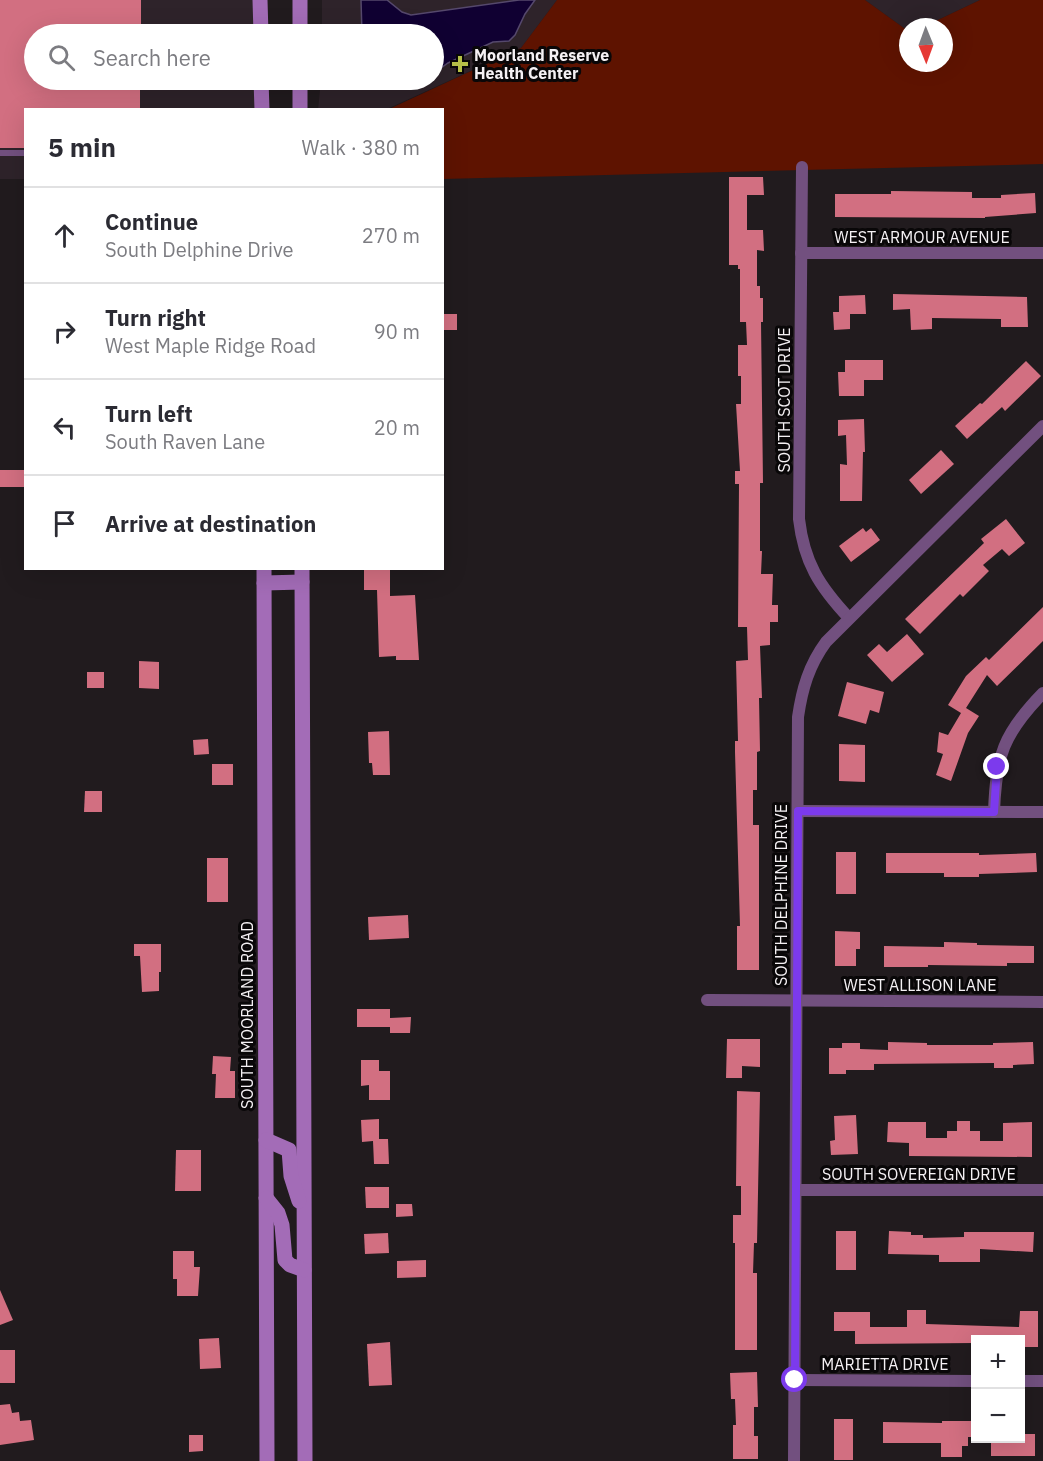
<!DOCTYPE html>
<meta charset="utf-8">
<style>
body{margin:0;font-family:"IBM Plex Sans",sans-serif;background:#f2f2f3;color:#2b2b33}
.controls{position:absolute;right:18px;bottom:18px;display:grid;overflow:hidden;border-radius:0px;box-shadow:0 6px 24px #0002}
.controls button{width:54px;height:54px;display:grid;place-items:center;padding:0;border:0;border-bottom:2px solid #e1e1e2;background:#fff;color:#2b2b33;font:30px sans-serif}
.compass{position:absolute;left:899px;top:18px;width:54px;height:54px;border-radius:50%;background:#fff;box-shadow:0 6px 24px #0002;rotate:179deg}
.stop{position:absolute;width:18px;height:18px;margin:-14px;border:4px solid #7c3aed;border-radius:50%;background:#fff}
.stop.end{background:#7c3aed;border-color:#fff;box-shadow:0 2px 6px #0008}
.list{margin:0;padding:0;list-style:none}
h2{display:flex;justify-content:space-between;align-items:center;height:78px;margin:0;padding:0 24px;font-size:26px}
h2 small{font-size:20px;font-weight:400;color:#7c7c81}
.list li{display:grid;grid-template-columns:39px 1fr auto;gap:18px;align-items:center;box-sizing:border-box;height:96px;padding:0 24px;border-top:2px solid #e1e1e2}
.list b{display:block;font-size:22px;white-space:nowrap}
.list p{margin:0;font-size:20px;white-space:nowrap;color:#7c7c81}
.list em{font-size:20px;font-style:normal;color:#7c7c81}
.icon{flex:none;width:33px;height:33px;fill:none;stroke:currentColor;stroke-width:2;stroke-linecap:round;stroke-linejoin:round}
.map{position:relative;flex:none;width:1043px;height:1461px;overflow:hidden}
.search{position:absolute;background:#fff;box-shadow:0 6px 24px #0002;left:24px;top:24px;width:420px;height:66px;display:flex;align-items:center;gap:15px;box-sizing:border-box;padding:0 21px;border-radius:33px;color:#7c7c81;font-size:22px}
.panel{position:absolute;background:#fff;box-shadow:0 6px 24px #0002;left:24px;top:108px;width:420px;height:462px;border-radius:0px}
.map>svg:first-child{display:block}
.built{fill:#2e232a}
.green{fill:#5e1300}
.water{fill:#100032;stroke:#55486c;stroke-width:1.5}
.building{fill:#d26f81}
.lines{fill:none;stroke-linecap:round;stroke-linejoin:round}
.service{stroke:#72507f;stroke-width:6}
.minor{stroke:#72507f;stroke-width:12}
.secondary{stroke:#a36cb7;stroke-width:15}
.route{stroke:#7c3aed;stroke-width:8}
.poi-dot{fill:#b7c148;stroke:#090708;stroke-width:2}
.labels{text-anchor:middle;stroke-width:6;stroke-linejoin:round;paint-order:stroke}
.poi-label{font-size:16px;font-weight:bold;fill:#f5f1f4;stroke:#090708;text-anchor:start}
.street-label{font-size:16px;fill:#f5f1f4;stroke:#090708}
</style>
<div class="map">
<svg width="1043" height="1461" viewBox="0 0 1043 1461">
<rect width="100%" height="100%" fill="#211b1e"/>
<!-- built -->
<g class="built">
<polygon points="0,0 260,0 261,34 34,34 34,80 261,80 262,109 26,110 25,179 0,179"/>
<polygon points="322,0 557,0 521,48 387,109 318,110 321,80 434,80 434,34 322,34"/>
<polygon points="865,0 980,0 923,27 908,27 908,31"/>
</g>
<!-- green -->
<polygon class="green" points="557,0 865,0 908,31 908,63 944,63 944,27 923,27 980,0 1043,0 1043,164 443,179 442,110 387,110 521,48"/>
<!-- water -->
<polygon class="water" points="361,0 387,0 402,12 411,15 519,0 535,0 525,14 515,35 509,41 493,42 448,63 434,73 434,34 362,34"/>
<!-- building -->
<g class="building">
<polygon points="0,0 141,0 141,34 34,34 34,80 140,80 140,110 26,110 26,148 0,148"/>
<polygon points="729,177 763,177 764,195 747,195 747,230 763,230 764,251 757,250 757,286 760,286 760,298 763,298 763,322 761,322 763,483 760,483 760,551 762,551 761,574 773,574 772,605 778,605 778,622 770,622 770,645 760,646 762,698 759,698 760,751 757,752 757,790 753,790 753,825 759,825 759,970 737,970 737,926 740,926 735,752 735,741 738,741 736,661 748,660 747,627 738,627 739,484 735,484 735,471 740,471 736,404 741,404 741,376 738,376 738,345 747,345 746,322 740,322 740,269 738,269 738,265 729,265"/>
<polygon points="891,191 972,192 972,198 1001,198 1001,195 1035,193 1036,213 985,217 985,218 835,217 835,194 891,194"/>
<polygon points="893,294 1027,297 1028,327 1001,327 1001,319 932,318 932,329 911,330 910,309 893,310"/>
<polygon points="865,295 866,314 850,314 850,329 834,330 833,312 839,312 839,296"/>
<rect x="442" y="314" width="15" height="16"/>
<polygon points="845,360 883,360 883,380 864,380 864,396 839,396 838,372 845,372"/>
<polygon points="1026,361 1041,376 1005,411 1002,407 967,439 955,426 980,403 982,404"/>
<polygon points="864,419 865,452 863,452 862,501 840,501 840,464 847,465 846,435 838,436 838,420"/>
<polygon points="941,450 954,464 921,494 909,480"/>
<rect x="0" y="470" width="26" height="17"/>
<polygon points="1006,519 1025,543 1009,556 1002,549 983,565 989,571 963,597 960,594 920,634 905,619 984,543 981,539"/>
<polygon points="863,528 866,532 871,528 880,540 851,562 839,546"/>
<polygon points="364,568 390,568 390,596 415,595 419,660 396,660 396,656 379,657 377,590 364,590"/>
<polygon points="1043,607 1043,641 997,686 987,675 966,708 979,716 968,733 951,781 936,775 943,754 937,752 939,732 948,735 961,713 948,705 966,676 986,657 989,660"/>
<polygon points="907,634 924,654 892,682 867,655 879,644 887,652"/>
<polygon points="139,661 159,662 159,689 139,688"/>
<rect x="87" y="672" width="17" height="16"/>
<polygon points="847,682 884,692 879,713 870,710 866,724 838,716"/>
<polygon points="389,731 390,775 373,775 372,763 369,763 368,732"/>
<polygon points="208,739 209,754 194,755 193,740"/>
<polygon points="839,744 865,745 865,782 839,781"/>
<rect x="212" y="764" width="21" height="21"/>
<polygon points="85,791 102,791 102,812 84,812"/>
<rect x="836" y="852" width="20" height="42"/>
<polygon points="886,853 979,853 979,855 1036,853 1037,872 979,874 979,877 944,877 944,873 886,873"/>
<rect x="207" y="858" width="21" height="44"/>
<polygon points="408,915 409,938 369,940 368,917"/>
<polygon points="835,931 860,932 860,949 856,949 856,966 835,966"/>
<polygon points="944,942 977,943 977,945 1034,946 1034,963 1007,963 1007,966 928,965 928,967 884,967 884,946 944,947"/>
<polygon points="134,944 161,944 161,972 159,972 159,991 142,992 140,956 134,956"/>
<rect x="357" y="1009" width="33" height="18"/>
<polygon points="411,1017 410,1033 390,1033 390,1018"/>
<polygon points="727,1039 760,1039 760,1067 742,1066 742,1078 726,1078"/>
<polygon points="888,1042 927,1043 927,1045 993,1045 993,1043 1033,1042 1034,1064 1013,1065 1013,1068 994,1068 994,1063 874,1064 874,1070 846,1070 846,1074 829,1074 829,1048 842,1048 842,1043 860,1043 860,1049 888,1050"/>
<polygon points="213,1056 231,1057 230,1071 235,1071 235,1098 215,1098 216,1074 212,1074"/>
<polygon points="361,1060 379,1060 379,1071 390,1071 390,1100 369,1100 369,1085 361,1086"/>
<polygon points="737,1091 760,1092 757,1243 754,1243 753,1273 757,1273 757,1350 735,1350 735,1243 733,1243 733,1215 741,1215 741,1186 736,1186"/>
<polygon points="856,1115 858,1154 831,1155 830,1141 835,1140 834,1116"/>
<polygon points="379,1119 379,1139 388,1139 389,1164 374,1164 373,1141 362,1142 361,1120"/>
<polygon points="957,1121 970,1121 970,1131 980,1131 980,1141 1003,1141 1003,1123 1032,1122 1032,1157 909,1156 909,1143 887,1142 888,1122 926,1122 926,1138 947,1138 947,1131 957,1131"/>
<polygon points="176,1150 201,1150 201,1191 175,1191"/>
<polygon points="365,1187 389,1187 389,1208 366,1208"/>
<polygon points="396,1204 412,1204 413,1216 396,1217"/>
<rect x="836" y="1231" width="20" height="39"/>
<polygon points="889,1231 911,1232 911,1235 923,1235 923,1238 964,1237 964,1232 1034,1232 1033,1252 980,1249 980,1262 939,1262 939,1255 888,1254"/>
<polygon points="388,1233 389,1253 365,1254 364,1234"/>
<polygon points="173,1251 194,1251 194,1267 200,1267 198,1296 177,1296 177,1279 173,1279"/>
<polygon points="426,1260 426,1277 397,1278 397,1261"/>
<polygon points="0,1290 13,1320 0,1325"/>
<polygon points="907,1310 926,1310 926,1324 1019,1327 1020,1311 1038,1311 1038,1347 1020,1347 1020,1340 975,1340 975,1343 855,1344 855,1331 834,1331 834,1312 870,1312 870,1327 907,1327"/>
<polygon points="219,1338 221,1368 200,1369 199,1339"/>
<polygon points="390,1342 392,1385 369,1386 367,1344"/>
<rect x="0" y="1350" width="15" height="33"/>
<polygon points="757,1372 758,1407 754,1407 754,1436 758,1436 758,1459 733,1459 733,1425 736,1425 735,1399 731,1399 730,1373"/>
<polygon points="10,1404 12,1413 19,1412 20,1421 31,1420 34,1440 0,1445 0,1405"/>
<rect x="834" y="1419" width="19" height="41"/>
<polygon points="942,1421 975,1421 975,1437 968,1437 968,1446 962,1446 962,1457 941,1457 941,1443 883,1443 883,1422 942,1423"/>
<polygon points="1020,1434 1035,1434 1035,1456 991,1456 991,1438 1020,1438"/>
<polygon points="189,1435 203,1435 203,1451 189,1452"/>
</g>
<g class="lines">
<!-- service -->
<polyline class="service" points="0,153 26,153"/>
<!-- minor -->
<g class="minor">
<path d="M802 167 799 519C804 562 819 586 849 618"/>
<polyline points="801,253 1043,253"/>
<polyline points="798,811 1043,812"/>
<path d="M994 812C996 756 1003 734 1043 693"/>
<polyline points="707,1000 1043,1002"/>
<polyline points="796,1190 1043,1190"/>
<polyline points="795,1380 976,1381"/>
<polyline points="1020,1381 1043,1381"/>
<path d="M794 1461 798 717C802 689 809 665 826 642L1043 426"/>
</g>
<!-- secondary -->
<g class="secondary">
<polyline points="260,0 261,34"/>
<polyline points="300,0 300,34"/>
<polyline points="261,80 262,110"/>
<polyline points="300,80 300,110"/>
<polyline points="264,568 267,1461"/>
<polyline points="302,568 305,1461"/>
<polyline points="264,583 302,582"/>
<polyline points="266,1140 289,1150 291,1176 299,1201"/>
<polyline points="266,1198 278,1213 282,1225 285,1260 290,1265 304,1270"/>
</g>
</g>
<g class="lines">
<!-- route -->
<polyline class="route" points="795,1380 798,811 994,812 997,767"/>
</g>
<!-- markers -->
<path class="poi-dot" d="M457 55h6v6h6v6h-6v6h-6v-6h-6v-6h6z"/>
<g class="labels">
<!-- poi labels -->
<g class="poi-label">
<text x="474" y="61">Moorland Reserve<tspan x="474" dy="18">Health Center</tspan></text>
</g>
<!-- street labels -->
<g class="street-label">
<text x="922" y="243">WEST ARMOUR AVENUE</text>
<text transform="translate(784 400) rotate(-90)" y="6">SOUTH SCOT DRIVE</text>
<text transform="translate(781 895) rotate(-90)" y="6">SOUTH DELPHINE DRIVE</text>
<text x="920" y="991">WEST ALLISON LANE</text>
<text transform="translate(247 1015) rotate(-90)" y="6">SOUTH MOORLAND ROAD</text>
<text x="919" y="1180">SOUTH SOVEREIGN DRIVE</text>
<text x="885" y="1370">MARIETTA DRIVE</text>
</g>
</g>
</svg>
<div class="controls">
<button>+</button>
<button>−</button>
</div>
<svg class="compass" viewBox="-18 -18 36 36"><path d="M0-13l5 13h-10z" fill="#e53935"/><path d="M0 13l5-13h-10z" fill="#7c7c81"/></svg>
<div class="stop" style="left:795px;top:1380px"></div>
<div class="stop end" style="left:997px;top:767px"></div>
<div class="search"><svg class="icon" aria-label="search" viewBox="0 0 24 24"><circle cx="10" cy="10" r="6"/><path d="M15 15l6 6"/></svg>Search here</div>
<section class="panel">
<h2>5 min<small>Walk · 380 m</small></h2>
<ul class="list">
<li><svg class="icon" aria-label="ahead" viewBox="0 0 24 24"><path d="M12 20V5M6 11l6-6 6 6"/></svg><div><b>Continue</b><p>South Delphine Drive</p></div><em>270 m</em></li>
<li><svg class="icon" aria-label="right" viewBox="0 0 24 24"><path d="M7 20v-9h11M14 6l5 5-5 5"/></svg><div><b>Turn right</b><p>West Maple Ridge Road</p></div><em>90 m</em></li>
<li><svg class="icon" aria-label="left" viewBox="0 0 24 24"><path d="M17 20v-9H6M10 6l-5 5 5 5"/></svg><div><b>Turn left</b><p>South Raven Lane</p></div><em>20 m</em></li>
<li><svg class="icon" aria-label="arrive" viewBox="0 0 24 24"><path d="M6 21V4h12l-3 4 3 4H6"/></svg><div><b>Arrive at destination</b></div></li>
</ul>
</section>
</div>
